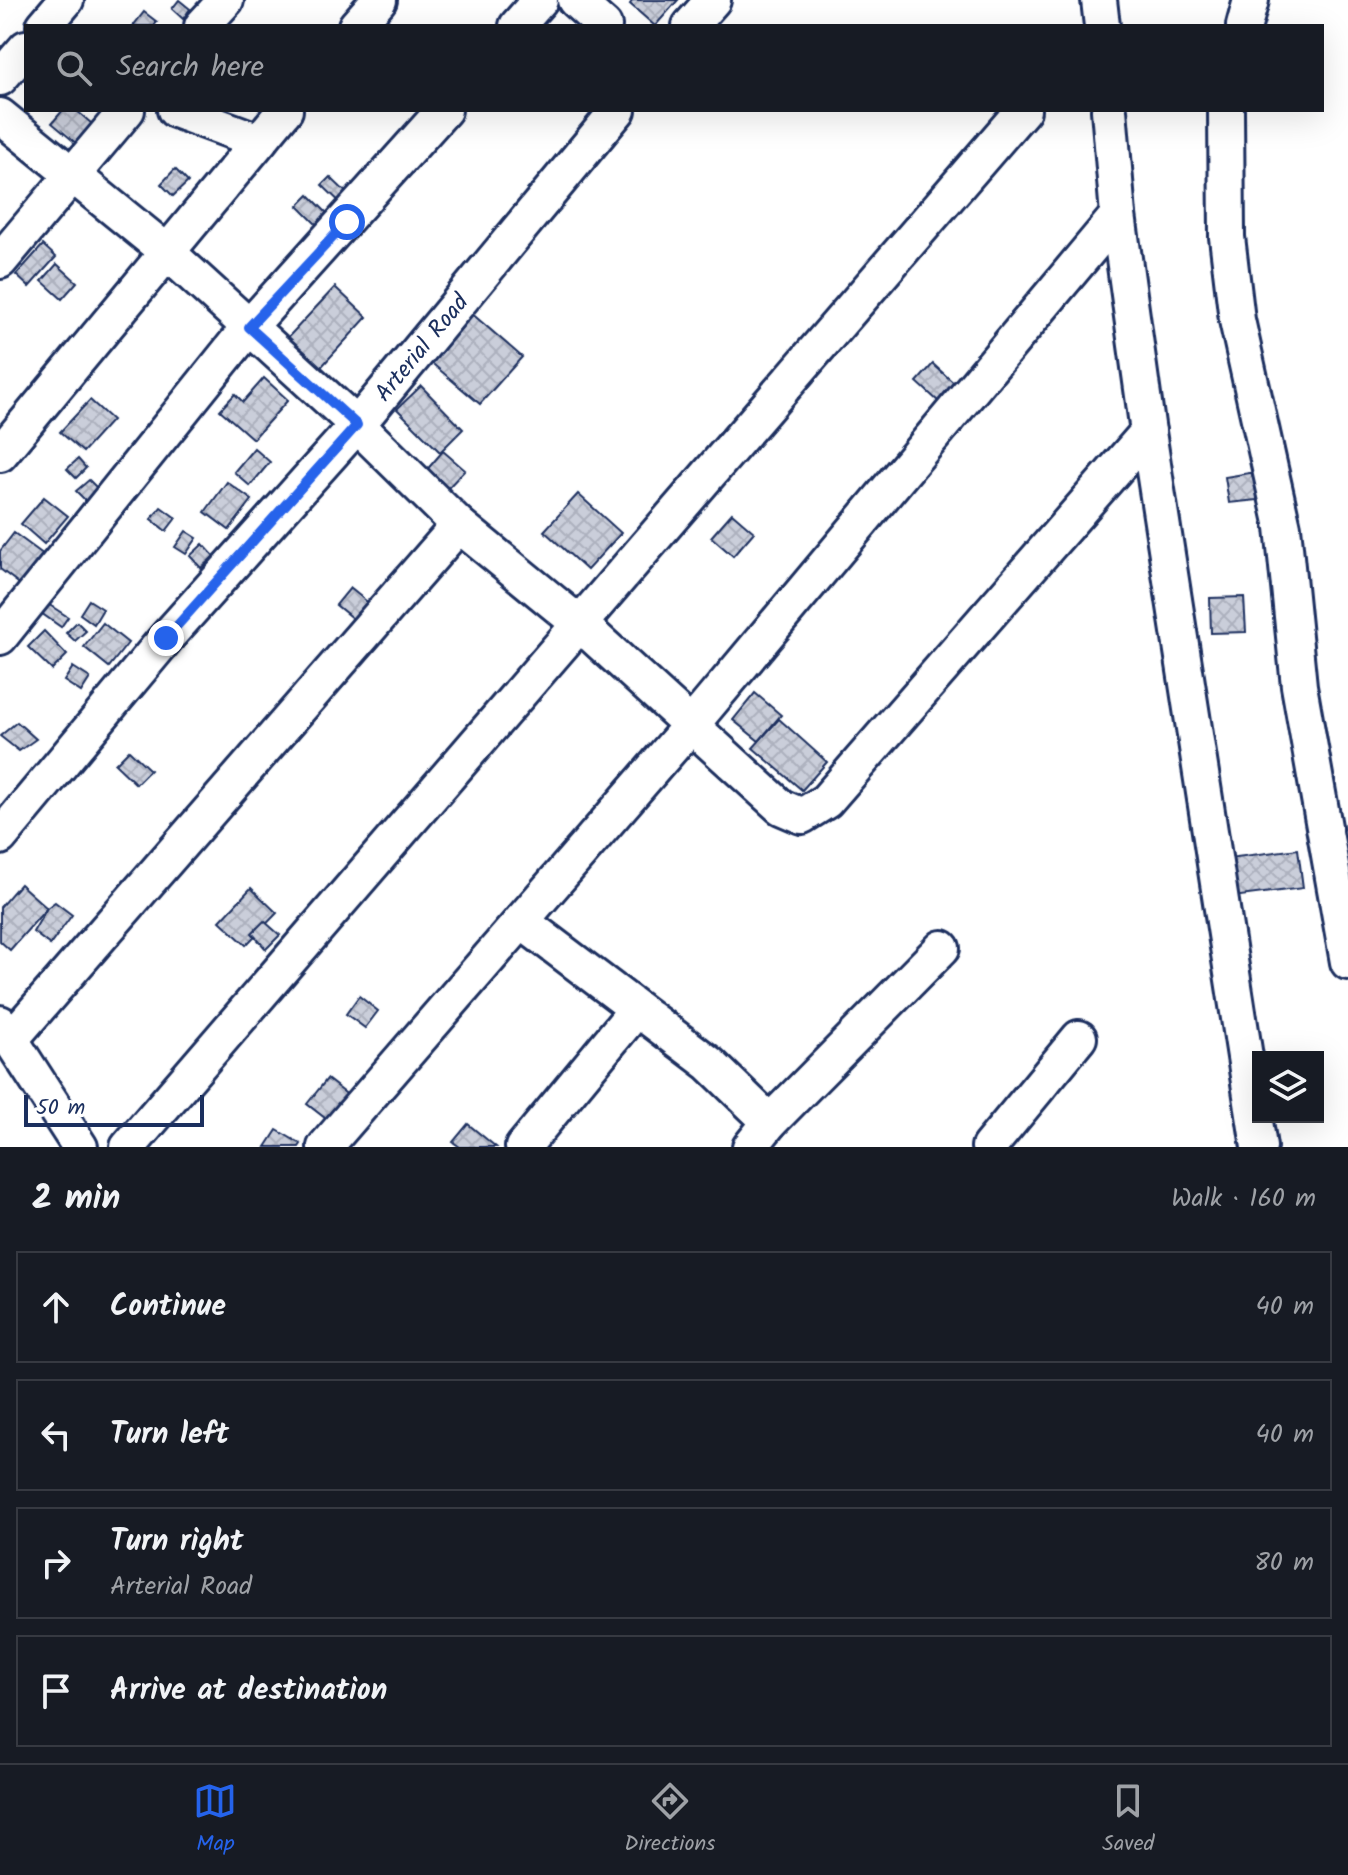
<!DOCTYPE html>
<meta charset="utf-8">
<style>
body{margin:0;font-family:Kalam,sans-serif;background:#242831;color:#f1f3f6}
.controls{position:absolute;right:24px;bottom:24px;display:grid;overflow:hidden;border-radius:0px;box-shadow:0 8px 32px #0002}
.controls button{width:72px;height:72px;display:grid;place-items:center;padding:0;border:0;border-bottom:2px solid #363941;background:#171b24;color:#f1f3f6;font:40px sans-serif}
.scale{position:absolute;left:24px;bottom:20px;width:180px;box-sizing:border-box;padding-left:8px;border:4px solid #1b2f5e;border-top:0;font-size:22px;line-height:28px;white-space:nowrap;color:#1b2f5e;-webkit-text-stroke:6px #fff;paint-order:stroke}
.stop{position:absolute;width:24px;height:24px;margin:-18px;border:6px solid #2563eb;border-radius:50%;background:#fff}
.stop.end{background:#2563eb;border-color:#fff;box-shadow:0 2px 8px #0008}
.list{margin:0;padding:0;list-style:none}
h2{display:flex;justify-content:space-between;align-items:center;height:104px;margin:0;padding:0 32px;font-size:34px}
h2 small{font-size:26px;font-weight:400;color:#9ea1a6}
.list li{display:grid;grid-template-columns:52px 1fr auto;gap:24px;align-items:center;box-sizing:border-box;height:112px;margin:0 16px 16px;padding:0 16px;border:2px solid #363941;border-radius:0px}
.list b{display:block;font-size:30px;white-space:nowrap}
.list p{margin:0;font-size:26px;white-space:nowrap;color:#9ea1a6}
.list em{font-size:26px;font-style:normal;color:#9ea1a6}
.icon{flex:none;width:44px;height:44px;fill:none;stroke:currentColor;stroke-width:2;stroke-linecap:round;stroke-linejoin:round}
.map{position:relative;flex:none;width:1348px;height:1147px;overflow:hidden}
.search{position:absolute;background:#171b24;box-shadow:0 8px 32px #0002;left:24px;right:24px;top:24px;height:88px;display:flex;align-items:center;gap:20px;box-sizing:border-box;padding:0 28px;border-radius:0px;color:#9ea1a6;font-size:30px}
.sheet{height:616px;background:#171b24}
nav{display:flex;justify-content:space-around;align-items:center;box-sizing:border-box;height:112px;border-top:2px solid #363941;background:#171b24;font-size:22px;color:#9ea1a6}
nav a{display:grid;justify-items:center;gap:4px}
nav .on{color:#2563eb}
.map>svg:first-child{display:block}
.building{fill:url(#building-cross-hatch);stroke:#1b2f5e;stroke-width:2}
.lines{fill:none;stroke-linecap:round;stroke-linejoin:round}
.minor-casing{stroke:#1b2f5e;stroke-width:40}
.minor{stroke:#fff;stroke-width:34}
.route{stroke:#2563eb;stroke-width:10}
.labels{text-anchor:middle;stroke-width:7;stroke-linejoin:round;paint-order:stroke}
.street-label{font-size:24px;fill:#1b2f5e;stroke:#fff}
</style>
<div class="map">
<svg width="1348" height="1147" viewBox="0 0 1348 1147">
<defs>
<pattern id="building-cross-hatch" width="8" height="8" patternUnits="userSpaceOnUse" patternTransform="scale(2)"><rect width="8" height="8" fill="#caceda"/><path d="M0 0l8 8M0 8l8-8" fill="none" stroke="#adb1be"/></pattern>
</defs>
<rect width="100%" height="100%" fill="#fff"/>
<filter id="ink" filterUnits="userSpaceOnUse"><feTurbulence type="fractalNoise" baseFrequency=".0125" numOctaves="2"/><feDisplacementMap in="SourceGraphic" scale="16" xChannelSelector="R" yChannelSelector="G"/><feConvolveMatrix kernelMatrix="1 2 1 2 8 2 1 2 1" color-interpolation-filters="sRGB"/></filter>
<g filter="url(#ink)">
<!-- building -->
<g class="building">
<polygon points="179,0 190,9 183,19 172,9"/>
<polygon points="633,0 678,0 655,26 630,4"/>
<polygon points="144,12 157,22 154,26 133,26"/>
<polygon points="63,110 76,110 99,130 83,149 52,123"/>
<polygon points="175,169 188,182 173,196 161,184"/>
<polygon points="330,177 355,201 347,209 322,185"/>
<polygon points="309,195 332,218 321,229 298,206"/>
<polygon points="43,245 56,257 29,287 16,275"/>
<polygon points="57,264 77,282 62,299 42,281"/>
<polygon points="335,287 367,317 311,378 278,348"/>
<polygon points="470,312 522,357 480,404 428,360"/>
<polygon points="933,364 955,384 939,402 917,382"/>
<polygon points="264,378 288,400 253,439 220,410 235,394 243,402"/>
<polygon points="421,386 463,429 440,452 397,409"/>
<polygon points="90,400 112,420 83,452 60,432"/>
<polygon points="254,448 270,462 250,486 234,472"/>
<polygon points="443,451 465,470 446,490 425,472"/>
<polygon points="78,459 86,468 76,478 67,469"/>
<polygon points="1256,472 1257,500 1229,503 1225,477"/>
<polygon points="89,480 101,492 88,503 76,491"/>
<polygon points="227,482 252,500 229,530 205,512"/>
<polygon points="578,494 621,533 587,570 544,531"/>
<polygon points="44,497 68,516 44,544 21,524"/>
<polygon points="161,507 176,518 166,531 151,519"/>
<polygon points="732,513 754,532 733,556 711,537"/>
<polygon points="186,531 197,538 186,554 175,547"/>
<polygon points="14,533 44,555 21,585 0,569 0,551"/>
<polygon points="203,544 214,556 201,568 190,556"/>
<polygon points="350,588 377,610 363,627 336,605"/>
<polygon points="1244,597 1246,632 1211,633 1210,598"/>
<polygon points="89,600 103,609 94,624 80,614"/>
<polygon points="48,604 68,617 61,627 41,613"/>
<polygon points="77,622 86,631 75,641 66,633"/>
<polygon points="103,623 128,643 109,667 84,647"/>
<polygon points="44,631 67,655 52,670 28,647"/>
<polygon points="73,667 90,678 81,692 64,681"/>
<polygon points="755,693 781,715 759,741 733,720"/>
<polygon points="779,719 827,762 802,790 753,748"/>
<polygon points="17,722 36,739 19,751 0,736"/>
<polygon points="129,750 150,770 136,784 115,764"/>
<polygon points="1298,849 1303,888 1233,897 1228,858"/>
<polygon points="20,884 47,908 10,950 0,941 0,907"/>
<polygon points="251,888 277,913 246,945 220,921"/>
<polygon points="55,902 72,915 50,945 33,932 47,908"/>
<polygon points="264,921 280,935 266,949 252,933"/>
<polygon points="359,996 378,1011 365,1028 346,1014"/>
<polygon points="327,1079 354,1100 334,1125 307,1104"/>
<polygon points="468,1124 496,1147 460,1147 453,1142"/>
<polygon points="277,1130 301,1144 299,1147 266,1147"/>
</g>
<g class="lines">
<defs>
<g id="minor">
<polyline points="575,0 604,26"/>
<polyline points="1099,0 1102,26"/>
<polyline points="44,26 66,0"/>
<polyline points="202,26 226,0"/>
<polyline points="356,26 379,0"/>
<polyline points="517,26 540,0"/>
<polyline points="690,26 713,0"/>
<polyline points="1244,26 1251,0"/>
<polyline points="0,78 26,48"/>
<polyline points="175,110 259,141"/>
<polyline points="1109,110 1118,215 1148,432 1259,1147"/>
<polyline points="1226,110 1227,237 1237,320 1283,527 1299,686 1348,962"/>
<polyline points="0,116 166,251 357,425 459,525 581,625 781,807 802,816 826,801 1148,432"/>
<polyline points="0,261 127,110"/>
<polyline points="0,454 285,110"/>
<polyline points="0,637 249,327 444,110"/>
<path id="s1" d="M0 837 166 638 357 425 618 110"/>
<polyline points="521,921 710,1064 770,1122"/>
<polyline points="0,1023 80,1147"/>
<polyline points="10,1040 459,525"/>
<polyline points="128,1147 1023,110"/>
<polyline points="325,1147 692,724 1118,215"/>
<polyline points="523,1147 636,1010"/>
<polyline points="750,1147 770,1122 942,948"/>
<polyline points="989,1147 1079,1038"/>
</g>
</defs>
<!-- minor casing -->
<use href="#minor" class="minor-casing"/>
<!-- minor -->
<use href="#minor" class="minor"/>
</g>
</g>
<g class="lines" filter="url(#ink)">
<!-- route -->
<polyline class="route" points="166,638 357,425 249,327 347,222"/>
</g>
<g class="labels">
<!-- street labels -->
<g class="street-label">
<text dy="8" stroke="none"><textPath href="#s1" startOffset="646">Arterial Road</textPath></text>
</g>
</g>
</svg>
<div class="controls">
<button><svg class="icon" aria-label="layers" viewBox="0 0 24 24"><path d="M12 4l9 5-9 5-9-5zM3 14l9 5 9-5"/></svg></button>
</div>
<div class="scale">50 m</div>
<div class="stop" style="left:347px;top:222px"></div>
<div class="stop end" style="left:166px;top:638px"></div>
<div class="search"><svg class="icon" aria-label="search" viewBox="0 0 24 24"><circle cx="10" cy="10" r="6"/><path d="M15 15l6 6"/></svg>Search here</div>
</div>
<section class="sheet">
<h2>2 min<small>Walk · 160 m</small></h2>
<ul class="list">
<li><svg class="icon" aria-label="ahead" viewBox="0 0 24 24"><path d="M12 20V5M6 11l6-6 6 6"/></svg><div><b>Continue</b></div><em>40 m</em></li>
<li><svg class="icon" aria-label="left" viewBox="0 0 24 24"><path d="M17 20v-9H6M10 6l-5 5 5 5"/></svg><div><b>Turn left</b></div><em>40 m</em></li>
<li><svg class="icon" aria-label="right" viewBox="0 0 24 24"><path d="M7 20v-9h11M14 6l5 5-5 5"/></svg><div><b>Turn right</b><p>Arterial Road</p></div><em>80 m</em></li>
<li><svg class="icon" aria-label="arrive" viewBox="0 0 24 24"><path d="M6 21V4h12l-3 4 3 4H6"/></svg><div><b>Arrive at destination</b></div></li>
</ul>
</section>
<nav>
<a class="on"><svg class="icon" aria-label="map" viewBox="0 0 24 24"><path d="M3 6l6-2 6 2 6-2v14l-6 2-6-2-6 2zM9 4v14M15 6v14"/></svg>Map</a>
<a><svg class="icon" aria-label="directions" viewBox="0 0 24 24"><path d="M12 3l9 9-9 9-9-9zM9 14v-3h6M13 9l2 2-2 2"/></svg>Directions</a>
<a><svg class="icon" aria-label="saved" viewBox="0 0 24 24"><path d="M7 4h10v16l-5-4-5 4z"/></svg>Saved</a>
</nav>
